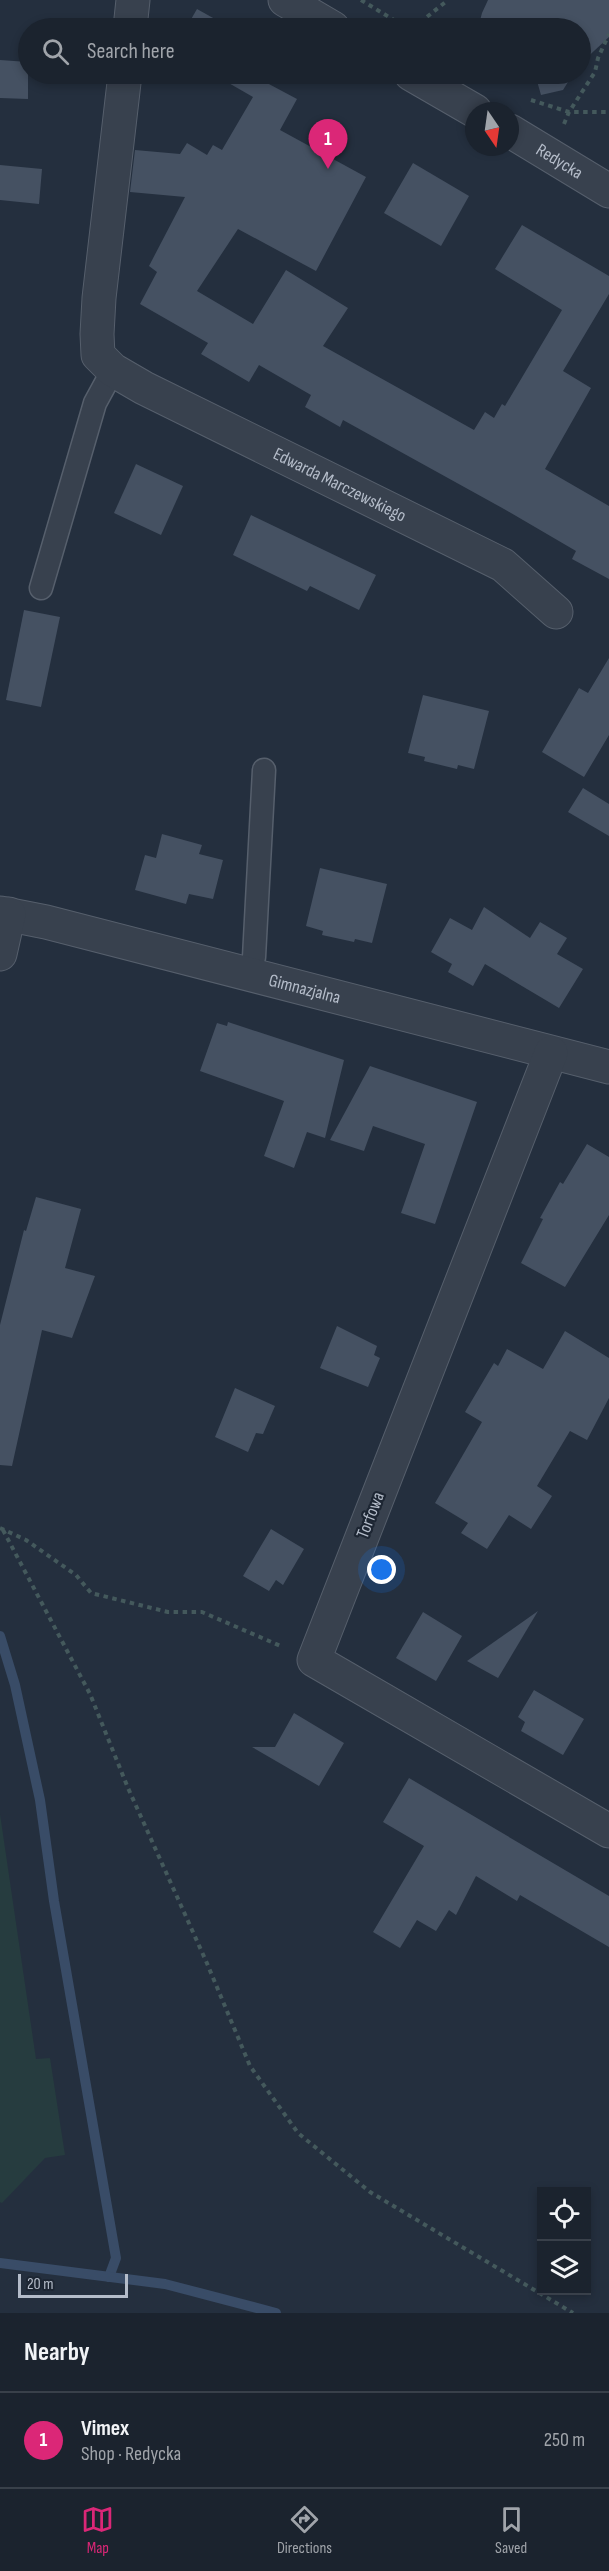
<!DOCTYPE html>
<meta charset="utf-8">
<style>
body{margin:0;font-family:"Sofia Sans Condensed",sans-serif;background:#242b36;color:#f1f3f6}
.controls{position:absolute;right:18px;bottom:18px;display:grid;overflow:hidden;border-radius:0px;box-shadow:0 3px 9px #0003}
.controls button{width:54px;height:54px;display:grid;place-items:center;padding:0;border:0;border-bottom:2px solid #39404a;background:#1b232e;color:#f1f3f6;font:30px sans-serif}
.compass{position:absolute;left:465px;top:102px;width:54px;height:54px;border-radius:50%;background:#1b232e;box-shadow:0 3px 9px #0003;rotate:167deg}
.scale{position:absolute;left:18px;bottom:15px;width:110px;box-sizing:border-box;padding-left:6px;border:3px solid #b4bcc9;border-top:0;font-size:16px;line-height:21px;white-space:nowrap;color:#b4bcc9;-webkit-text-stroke:4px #1d2633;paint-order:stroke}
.you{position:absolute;left:382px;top:1570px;width:21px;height:21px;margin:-15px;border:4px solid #fff;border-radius:50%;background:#1a73e8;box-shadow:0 0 0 9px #1a73e833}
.badge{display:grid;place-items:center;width:39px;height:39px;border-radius:50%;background:#db2777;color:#fff;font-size:20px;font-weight:700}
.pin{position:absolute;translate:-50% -50px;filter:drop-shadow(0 2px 3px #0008)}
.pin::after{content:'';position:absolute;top:32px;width:21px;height:18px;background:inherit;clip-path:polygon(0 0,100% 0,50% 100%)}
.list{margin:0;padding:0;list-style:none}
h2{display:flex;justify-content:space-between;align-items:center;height:78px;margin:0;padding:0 24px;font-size:26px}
h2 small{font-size:20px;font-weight:400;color:#a0a4aa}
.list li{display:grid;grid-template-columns:39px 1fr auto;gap:18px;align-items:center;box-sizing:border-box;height:96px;padding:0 24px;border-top:2px solid #39404a}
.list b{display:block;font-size:22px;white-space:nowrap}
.list p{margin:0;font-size:20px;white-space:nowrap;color:#a0a4aa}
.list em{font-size:20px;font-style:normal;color:#a0a4aa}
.icon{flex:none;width:33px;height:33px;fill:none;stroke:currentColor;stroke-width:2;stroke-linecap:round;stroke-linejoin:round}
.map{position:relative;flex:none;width:609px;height:2313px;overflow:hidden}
.search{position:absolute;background:#1b232e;box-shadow:0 3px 9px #0003;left:18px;right:18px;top:18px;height:66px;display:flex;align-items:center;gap:15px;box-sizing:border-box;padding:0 21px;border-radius:33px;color:#a0a4aa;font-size:22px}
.sheet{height:174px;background:#1b232e}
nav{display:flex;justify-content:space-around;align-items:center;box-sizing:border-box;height:84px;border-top:2px solid #39404a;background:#1b232e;font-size:16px;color:#a0a4aa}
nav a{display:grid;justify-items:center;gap:3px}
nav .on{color:#db2777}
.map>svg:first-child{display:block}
.green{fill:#263c3f}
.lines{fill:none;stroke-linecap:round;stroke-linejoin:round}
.stream{stroke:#394c67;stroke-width:10}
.building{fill:#455162}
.service-casing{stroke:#565f6c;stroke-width:25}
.minor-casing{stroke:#565f6c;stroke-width:35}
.tertiary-casing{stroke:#565f6c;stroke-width:35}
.path{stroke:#44595c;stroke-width:4;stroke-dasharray:4.5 4.5;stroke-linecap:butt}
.service{stroke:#38414e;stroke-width:22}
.minor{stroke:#38414e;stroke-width:33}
.tertiary{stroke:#38414e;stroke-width:33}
.labels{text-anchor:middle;stroke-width:4.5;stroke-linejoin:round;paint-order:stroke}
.street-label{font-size:18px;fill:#b4bcc9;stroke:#1d2633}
</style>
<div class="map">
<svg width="609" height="2313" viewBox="0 0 609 2313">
<rect width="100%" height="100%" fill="#242f3e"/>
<!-- green -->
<polygon class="green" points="0,1814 36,2059 50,2058 65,2155 45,2158 2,2203 0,2202"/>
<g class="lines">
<!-- stream -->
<g class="stream">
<polyline points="0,1636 15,1685 40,1800 54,1901 116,2258 109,2277"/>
<polyline points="0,2263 165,2284 276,2313"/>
</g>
</g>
<!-- building -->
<g class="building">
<polygon points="488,0 609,0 609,37 580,64 580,28 478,28 482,13"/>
<polygon points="197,9 231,28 186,28"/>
<polygon points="0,60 28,62 28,99 0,98"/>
<polygon points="213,74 273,74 267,83 297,99 280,130 366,177 316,271 238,229 197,291 253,324 286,270 348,308 323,346 474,430 485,412 494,418 502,404 505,406 562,310 495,269 522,225 609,276 609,294 563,371 591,388 545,469 609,506 609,579 572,559 576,551 504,509 343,420 340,427 305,407 311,395 259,365 249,382 201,354 208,343 140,304 157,272 149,266 185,197 130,192 135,150 180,154 187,143 207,155 213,145 222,150 253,97"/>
<polygon points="535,74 573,74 563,90 541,95"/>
<polygon points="413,163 469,196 441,246 384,213"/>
<polygon points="0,165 42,169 39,204 0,200"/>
<polygon points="136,464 183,486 161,535 114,513"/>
<polygon points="251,515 376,575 359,610 310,586 307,591 233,555"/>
<polygon points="24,610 60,617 41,707 6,700"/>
<polygon points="609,658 609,735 584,777 542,752 579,688 588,693"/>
<polygon points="423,695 489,711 474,769 458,765 457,769 424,761 425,757 408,753"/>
<polygon points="583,788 609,804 609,836 568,812"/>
<polygon points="162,834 202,845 199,854 223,860 213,899 189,894 186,904 135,890 145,855 156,858"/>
<polygon points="320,868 387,884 372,943 355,939 354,942 322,935 323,931 306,926"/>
<polygon points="484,907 530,938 540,922 567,938 557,954 583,969 559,1008 485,964 473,986 448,972 452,964 431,952 450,918 472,930"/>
<polygon points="228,1022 344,1060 325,1138 307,1132 294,1168 264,1156 284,1101 200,1071 217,1023 227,1026"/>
<polygon points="370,1066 477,1102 435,1224 401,1213 425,1144 373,1126 364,1151 330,1140"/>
<polygon points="587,1144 609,1157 609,1215 565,1287 521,1263 543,1219 540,1218 560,1182 563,1184"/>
<polygon points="36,1197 81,1209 65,1268 95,1276 72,1338 42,1330 12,1466 0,1465 0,1325 24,1230 26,1231"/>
<polygon points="337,1326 377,1346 374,1355 380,1358 368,1387 320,1368"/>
<polygon points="565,1331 609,1358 609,1398 587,1440 570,1431 537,1486 552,1496 531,1529 509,1515 487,1549 461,1533 468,1523 435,1503 482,1422 465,1412 494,1363 498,1366 507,1349 543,1369"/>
<polygon points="235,1388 275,1406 263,1434 256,1433 248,1452 215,1437"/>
<polygon points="271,1529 304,1549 283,1585 276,1580 269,1591 243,1576"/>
<polygon points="538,1611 498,1678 467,1661"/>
<polygon points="423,1612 462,1636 436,1681 396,1658"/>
<polygon points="534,1690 584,1719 563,1755 521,1731 525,1722 518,1717"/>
<polygon points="294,1713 344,1743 319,1786 252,1747 275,1747"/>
<polygon points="409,1778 609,1896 609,1947 520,1895 517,1901 476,1876 456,1915 449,1910 436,1931 417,1920 400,1948 373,1932 424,1846 383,1822"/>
</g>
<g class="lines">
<defs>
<g id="service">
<polyline points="41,588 95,403 113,370"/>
<polyline points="249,974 254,957 264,770"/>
</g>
<g id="minor">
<polyline points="130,28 133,0"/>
<path id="s1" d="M125 74 99 298 97 334 98 355 113 370 144 388 503 565 556 612"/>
<path id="s2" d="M0 913 46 922 609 1067"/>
<polyline points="0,954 9,914"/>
<polyline points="551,1053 314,1660 609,1831"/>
</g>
<g id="tertiary">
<polyline points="285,0 333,28"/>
<polyline points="411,74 475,111"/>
<path id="s3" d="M510 131 609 191"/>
</g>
</defs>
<!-- service casing -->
<use href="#service" class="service-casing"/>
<!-- minor casing -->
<use href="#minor" class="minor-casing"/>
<!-- tertiary casing -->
<use href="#tertiary" class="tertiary-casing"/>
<!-- path -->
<g class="path">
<polyline points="361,0 407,28"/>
<polyline points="413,28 448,0"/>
<polyline points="531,100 569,112 609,112"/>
<polyline points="564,124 569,112 595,72 598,58 609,34"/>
<polyline points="0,1528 26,1540 76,1575 91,1593 168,1612 202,1612 283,1647"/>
<polyline points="3,1530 90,1694 128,1788 206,1961 250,2066 298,2133 370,2192 573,2313"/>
</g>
<!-- service -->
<use href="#service" class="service"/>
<!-- minor -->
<use href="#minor" class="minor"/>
<!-- tertiary -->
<use href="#tertiary" class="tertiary"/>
</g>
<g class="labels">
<!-- street labels -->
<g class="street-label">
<text dy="6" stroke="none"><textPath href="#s3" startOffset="58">Redycka</textPath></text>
<text dy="6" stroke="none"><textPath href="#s1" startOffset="558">Edwarda Marczewskiego</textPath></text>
<text dy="6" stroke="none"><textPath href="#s2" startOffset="314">Gimnazjalna</textPath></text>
<text transform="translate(370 1515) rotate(-69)" y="6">Torfowa</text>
</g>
</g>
</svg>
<div class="controls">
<button><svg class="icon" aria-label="locate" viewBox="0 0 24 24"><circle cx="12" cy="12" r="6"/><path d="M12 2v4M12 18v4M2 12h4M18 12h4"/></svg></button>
<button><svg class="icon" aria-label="layers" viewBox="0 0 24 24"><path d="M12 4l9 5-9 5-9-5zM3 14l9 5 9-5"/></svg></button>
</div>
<svg class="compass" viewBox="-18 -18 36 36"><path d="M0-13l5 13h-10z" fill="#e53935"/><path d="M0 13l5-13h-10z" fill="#a0a4aa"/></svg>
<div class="scale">20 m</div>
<div class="you"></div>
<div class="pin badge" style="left:328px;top:169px">1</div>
<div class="search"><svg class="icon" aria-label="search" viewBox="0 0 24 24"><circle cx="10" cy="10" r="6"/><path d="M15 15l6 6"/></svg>Search here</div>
</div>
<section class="sheet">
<h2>Nearby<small></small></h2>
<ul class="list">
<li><span class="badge">1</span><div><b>Vimex</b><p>Shop · Redycka</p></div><em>250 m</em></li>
</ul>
</section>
<nav>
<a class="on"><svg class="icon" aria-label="map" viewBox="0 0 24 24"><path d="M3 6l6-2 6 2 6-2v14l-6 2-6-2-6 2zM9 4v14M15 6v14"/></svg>Map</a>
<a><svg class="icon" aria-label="directions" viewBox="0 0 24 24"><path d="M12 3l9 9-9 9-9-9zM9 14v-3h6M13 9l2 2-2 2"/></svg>Directions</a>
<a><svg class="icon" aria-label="saved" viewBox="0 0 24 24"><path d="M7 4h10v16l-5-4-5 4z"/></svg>Saved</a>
</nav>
